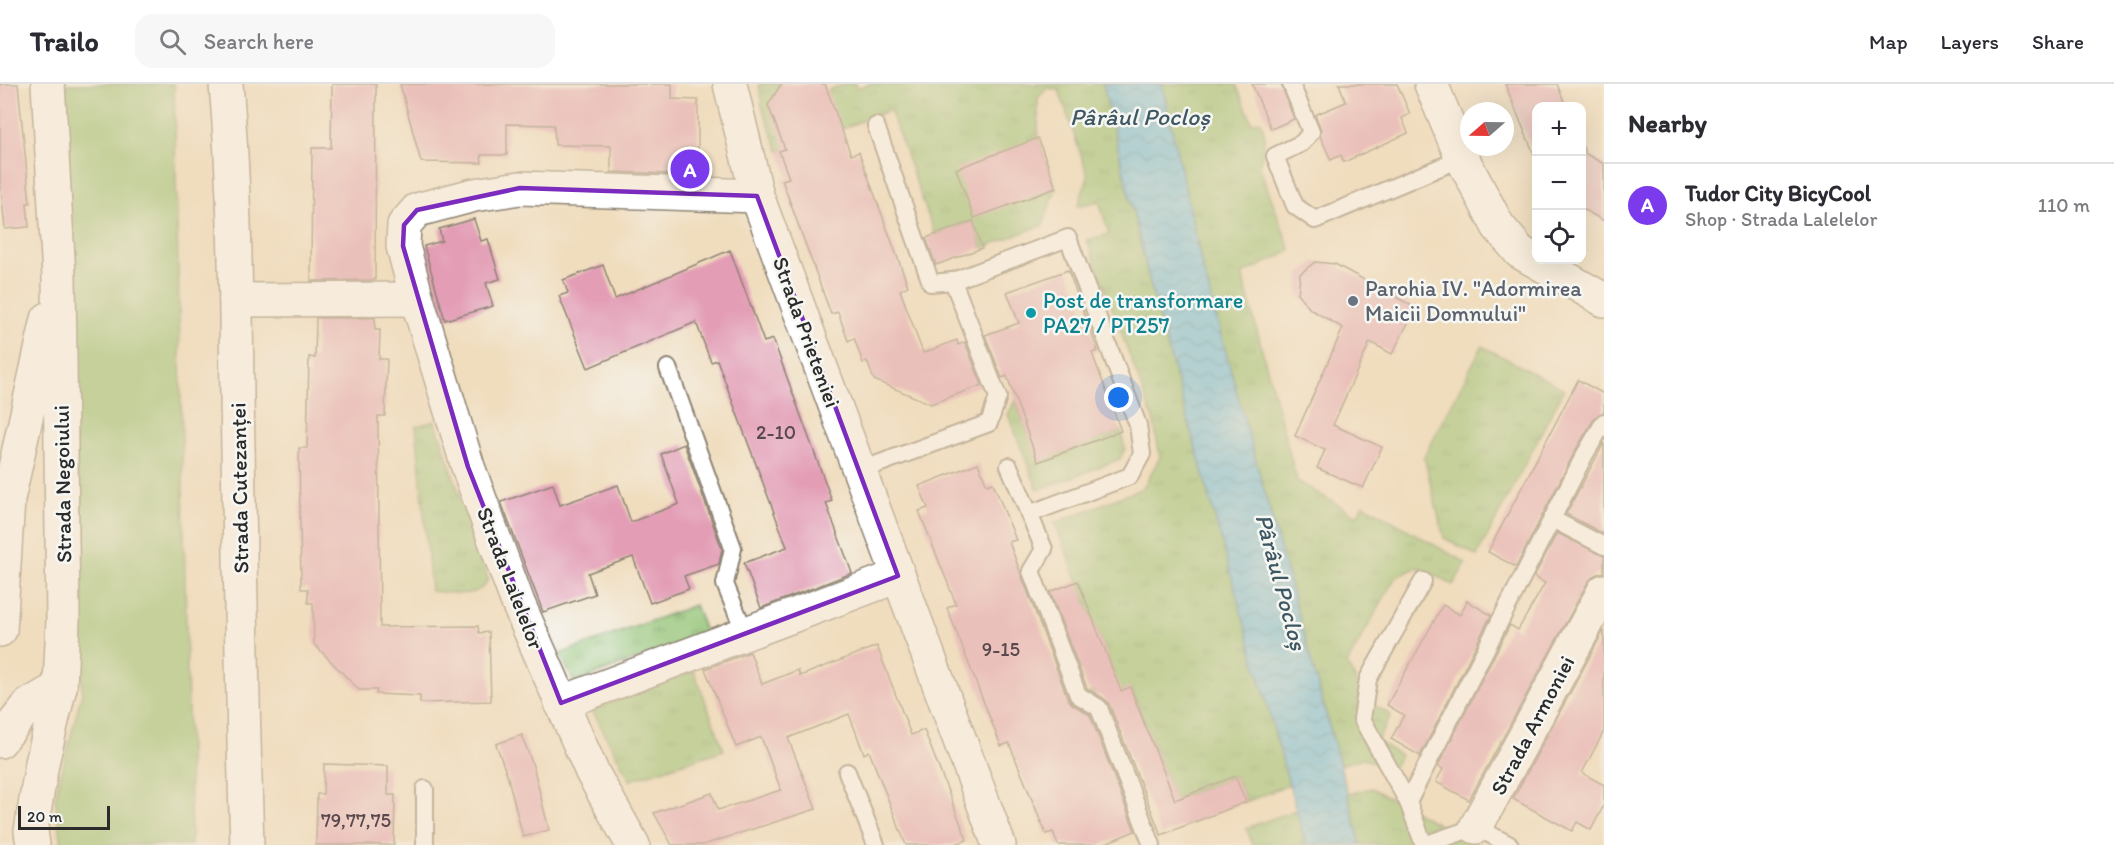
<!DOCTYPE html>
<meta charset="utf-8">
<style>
body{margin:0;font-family:Itim,sans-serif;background:#f7f7f7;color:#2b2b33}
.controls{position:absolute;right:18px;top:18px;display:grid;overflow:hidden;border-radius:12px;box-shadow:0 6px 24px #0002}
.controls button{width:54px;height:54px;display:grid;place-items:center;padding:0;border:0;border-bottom:2px solid #e1e1e2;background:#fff;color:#2b2b33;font:30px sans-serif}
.compass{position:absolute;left:1460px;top:18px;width:54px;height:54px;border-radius:50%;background:#fff;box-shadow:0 6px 24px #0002;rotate:250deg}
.scale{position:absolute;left:18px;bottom:15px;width:92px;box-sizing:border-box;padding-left:6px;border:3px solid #2b2b2b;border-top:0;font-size:16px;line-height:21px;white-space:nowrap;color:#2b2b2b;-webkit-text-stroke:4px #f6f6f2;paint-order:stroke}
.you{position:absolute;left:1119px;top:314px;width:21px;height:21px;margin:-15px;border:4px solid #fff;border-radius:50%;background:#1a73e8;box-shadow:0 0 0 9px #1a73e833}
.badge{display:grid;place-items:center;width:39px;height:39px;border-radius:50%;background:#7c3aed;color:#fff;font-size:20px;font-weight:700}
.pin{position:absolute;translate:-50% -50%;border:3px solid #fff;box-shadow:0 2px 6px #0006}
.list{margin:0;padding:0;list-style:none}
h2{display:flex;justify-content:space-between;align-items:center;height:78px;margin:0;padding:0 24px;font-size:26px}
h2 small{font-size:20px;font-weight:400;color:#7c7c81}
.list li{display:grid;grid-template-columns:39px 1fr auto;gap:18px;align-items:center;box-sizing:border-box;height:84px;padding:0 24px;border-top:2px solid #e1e1e2}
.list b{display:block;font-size:22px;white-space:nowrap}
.list p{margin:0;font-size:20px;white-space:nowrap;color:#7c7c81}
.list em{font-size:20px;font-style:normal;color:#7c7c81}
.icon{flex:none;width:33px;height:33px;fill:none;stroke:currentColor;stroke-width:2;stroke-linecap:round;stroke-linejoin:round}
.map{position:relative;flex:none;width:1604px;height:761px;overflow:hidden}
header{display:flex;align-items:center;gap:36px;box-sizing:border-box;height:84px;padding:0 30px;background:#fff;border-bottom:2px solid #e1e1e2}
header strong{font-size:28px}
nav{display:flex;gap:33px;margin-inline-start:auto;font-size:21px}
.search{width:420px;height:54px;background:#f7f7f7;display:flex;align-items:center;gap:15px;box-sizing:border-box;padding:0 21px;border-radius:18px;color:#7c7c81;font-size:22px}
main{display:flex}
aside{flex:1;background:#fff}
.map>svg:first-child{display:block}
.grass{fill:url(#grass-tufts);stroke:#5e764e;stroke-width:1.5}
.garden{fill:#91c272;stroke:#5e764e;stroke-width:1.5}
.water{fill:url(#water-waves);stroke:#4a7689;stroke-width:1.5}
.building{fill:#e39eb6}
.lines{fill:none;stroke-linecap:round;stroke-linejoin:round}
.service-casing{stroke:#8e8474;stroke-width:20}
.minor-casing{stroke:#8e8474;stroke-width:36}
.tertiary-casing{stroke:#8e8474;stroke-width:36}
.service{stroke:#fff;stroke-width:16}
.minor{stroke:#fff;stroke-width:33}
.tertiary{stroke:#fff;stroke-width:33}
.marked{fill:none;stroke:#7b2cbf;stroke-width:4.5;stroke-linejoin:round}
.worship-dot{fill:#6b7280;stroke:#f6f6f2;stroke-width:2}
.culture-dot{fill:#0f9aa8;stroke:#f6f6f2;stroke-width:2}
.labels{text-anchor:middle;stroke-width:5;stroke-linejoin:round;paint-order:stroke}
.number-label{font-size:20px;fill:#59484e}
.worship-label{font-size:22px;fill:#5b616d;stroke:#f6f6f2;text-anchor:start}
.culture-label{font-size:22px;fill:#0d838f;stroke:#f6f6f2;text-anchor:start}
.street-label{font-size:22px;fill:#2b2b2b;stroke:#f6f6f2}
.water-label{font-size:24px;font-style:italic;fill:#3e5863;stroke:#f6f6f2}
</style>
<header>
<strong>Trailo</strong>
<div class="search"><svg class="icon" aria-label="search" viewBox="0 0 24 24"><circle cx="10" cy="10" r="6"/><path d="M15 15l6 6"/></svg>Search here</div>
<nav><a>Map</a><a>Layers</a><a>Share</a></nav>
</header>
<main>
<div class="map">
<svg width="1604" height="761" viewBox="0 0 1604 761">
<defs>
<pattern id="grass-tufts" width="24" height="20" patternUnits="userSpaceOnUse" patternTransform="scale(1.5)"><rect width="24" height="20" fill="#91c272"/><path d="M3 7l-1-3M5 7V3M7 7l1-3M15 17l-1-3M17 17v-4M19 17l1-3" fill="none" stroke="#779e5e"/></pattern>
<pattern id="water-waves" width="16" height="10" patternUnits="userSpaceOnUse" patternTransform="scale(1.5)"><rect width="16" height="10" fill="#6ac1e7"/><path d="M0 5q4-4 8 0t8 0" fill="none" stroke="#579dbb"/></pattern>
</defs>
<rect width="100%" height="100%" fill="#f6f6f2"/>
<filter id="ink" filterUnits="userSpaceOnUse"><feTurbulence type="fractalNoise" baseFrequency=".0167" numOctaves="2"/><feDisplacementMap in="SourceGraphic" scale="12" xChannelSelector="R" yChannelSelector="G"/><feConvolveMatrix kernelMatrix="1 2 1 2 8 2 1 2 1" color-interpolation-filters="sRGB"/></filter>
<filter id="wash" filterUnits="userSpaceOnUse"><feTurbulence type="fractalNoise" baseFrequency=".008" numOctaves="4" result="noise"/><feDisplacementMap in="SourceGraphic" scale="24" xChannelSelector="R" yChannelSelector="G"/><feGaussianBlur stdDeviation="1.35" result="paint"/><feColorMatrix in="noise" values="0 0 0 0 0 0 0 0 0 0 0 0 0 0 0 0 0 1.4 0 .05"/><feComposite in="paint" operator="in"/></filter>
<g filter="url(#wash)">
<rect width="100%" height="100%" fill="#f0ddbe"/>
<!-- grass -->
<g class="grass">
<polygon points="759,0 781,0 785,65 779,67 762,23"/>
<polygon points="846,0 856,0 858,4 869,0 1103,0 1151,203 1290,700 1246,718 1235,692 1184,712 1194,738 1185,742 1131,604 1107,613 1091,608 1117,597 1055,439 1143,404 1160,373 1153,335 1087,156 1109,150 1099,117 1078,122 1088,92 1059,6 1047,4 1038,14 1038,54 1056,104 1043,141 982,164 972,137 935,151 890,26 835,47 823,14 830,5"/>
<polygon points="1162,0 1236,0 1252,38 1261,37 1265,52 1260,84 1291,167 1242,190 1297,397 1357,432 1363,420 1466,479 1453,501 1418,483 1395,494 1347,580 1367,617 1391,631 1377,657 1400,671 1392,688 1363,674 1340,681 1202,182"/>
<polygon points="1482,262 1564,305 1477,472 1444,454 1424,373"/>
<polygon points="1015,316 1039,377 1121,347 1125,365 1120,375 1038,406 1008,331"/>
<path d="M435 337 488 495C480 517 450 508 431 507L416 342Z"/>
<polygon points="695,521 706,550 574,598 560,570"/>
<polygon points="694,587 724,666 630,696 592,626"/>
<polygon points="1371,704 1477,761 1361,761 1348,710"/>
<polygon points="1296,726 1306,761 1253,761 1246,744"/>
</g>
<!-- garden -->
<polygon class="garden" points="66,0 174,0 191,761 62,761 55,713 82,609"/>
<!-- water -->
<polygon class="water" points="1103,0 1162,0 1202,182 1340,681 1361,761 1306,761 1151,203"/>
<g id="blocks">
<!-- building -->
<g class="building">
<polygon points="0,0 18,0 30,119 27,119 29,143 5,145 0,95"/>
<polygon points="332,0 376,0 375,196 311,197 312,64 331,64"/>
<polygon points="400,0 672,0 672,15 698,16 698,91 611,88 611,62 555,61 554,41 507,40 507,71 481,71 482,79 421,78"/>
<polygon points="781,0 825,0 851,71 859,68 908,202 900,206 923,269 957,256 958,261 965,258 982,301 931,320 874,296 867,277 863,279 854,254 848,257 838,228 831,230 782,96 789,94 779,67 785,65 768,21"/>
<polygon points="1252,0 1281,0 1294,35 1271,45"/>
<polygon points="1339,0 1397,0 1410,30 1402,34 1408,49 1344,78 1341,71 1331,76 1320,52 1321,45 1315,31 1346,18"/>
<polygon points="1505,0 1557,0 1566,22 1536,22 1536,75"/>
<polygon points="1038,54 1056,104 974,134 956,85"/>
<polygon points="1581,59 1586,70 1604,80 1604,137 1581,124"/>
<polygon points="474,135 481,157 488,155 500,195 486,199 493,222 445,236 424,162 442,157 439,145"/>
<polygon points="973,137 982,164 936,181 926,154"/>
<polygon points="730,166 764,258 773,255 832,417 826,419 852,489 761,524 744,479 787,463 717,276 711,278 696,238 588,284 559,212 568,209 563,196 603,181 615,215"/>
<polygon points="1315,178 1335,180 1416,224 1392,270 1370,258 1333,341 1382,363 1363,404 1317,384 1325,366 1295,352 1343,244 1310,225 1298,210 1300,190"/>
<polygon points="1068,186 1098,267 1092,269 1121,347 1038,378 1007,292 1002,294 985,251 1019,239 1007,208"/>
<polygon points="316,234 375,234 375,246 380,246 379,275 387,275 385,332 378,332 380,543 478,542 479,549 489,548 491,617 420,619 420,612 376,610 377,606 359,606 314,560 313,519 308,519 308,505 301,505 299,364 307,364 309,273 315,274"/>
<polygon points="1578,296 1604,310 1604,328 1595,333 1575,367 1516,483 1488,468"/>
<polygon points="1604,359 1604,450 1566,430"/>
<polygon points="684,360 722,465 719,480 684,492 689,505 650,519 633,473 588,489 595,510 543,528 501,418 553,400 560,421 618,401 631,438 679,420 661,370"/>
<polygon points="978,379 987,401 993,399 1016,456 1009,458 1068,615 1072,620 1090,631 1135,747 1101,761 1058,761 1053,748 1046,750 1009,659 1001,662 947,524 956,520 919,427 928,424 919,402"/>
<polygon points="1557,449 1604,472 1604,488 1595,491 1588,498 1469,716 1436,698 1443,685 1438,682 1510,541 1518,546 1545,499 1534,493"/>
<polygon points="1078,497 1121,607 1130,603 1175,716 1235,692 1246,718 1161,751 1109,620 1105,615 1087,604 1050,508"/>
<polygon points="1467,517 1491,531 1420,672 1391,655 1404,631 1387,621 1443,521 1460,531"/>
<polygon points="1604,546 1604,647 1582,689 1604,701 1604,721 1591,746 1577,738 1572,747 1513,715"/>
<polygon points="877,562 911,651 924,646 967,756 952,761 906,761 869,667 864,670 849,630 788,654 816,725 703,761 672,761 654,729 712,709 718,726 781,706 761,653 736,663 705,585 750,568 762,600 798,586 800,592"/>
<polygon points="522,651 534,685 549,746 523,753 508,694 496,660"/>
<polygon points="324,680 388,682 388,711 395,711 394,761 316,761 317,710 323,710"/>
</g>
</g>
</g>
<g filter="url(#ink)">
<use href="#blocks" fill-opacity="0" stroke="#8e8474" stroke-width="1.5"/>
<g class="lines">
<defs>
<g id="service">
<polyline points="1291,0 1311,48 1302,59 1275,72 1295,122 1315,136 1462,74"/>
<polyline points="953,197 1068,154 1138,341 1142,370 1130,392 1029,430"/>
<polyline points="668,284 733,464 725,500 745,549"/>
<polyline points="1009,382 1044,465 1031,487 1078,611 1099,624 1152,761"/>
<polyline points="859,387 989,339 998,313 953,197 931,199 876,42"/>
<polyline points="1552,435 1604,462"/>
<polyline points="847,688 876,761"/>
<polyline points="425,705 425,761"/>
<polyline points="1408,718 1362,635 1368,595 1423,497"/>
<polyline points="1510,761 1476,743 1424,761 1408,718 1584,372 1604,338"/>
</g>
<g id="minor">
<polyline points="730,0 757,112 999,761"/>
<polyline points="1431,0 1462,74 1498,142 1520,168 1604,216"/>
<polyline points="236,216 417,215"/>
<polyline points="0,546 8,415 48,235"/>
<polyline points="561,619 898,492"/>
<polyline points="0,657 29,621 60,603"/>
<polyline points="1476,743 1604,507"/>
<polyline points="33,761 31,747 42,679 60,603 63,536 59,192 48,0"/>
<polyline points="633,761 592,688 518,519 468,383 417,215 403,162 404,141 417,126 474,111 520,104 757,112"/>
</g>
<path id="tertiary" d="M226 0C235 104 236 208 237 312 240 462 242 612 247 761"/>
</defs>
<!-- service casing -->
<use href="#service" class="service-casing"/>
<!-- minor casing -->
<use href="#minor" class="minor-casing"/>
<!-- tertiary casing -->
<use href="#tertiary" class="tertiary-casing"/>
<!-- service -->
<use href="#service" class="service"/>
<!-- minor -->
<use href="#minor" class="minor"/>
<!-- tertiary -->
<use href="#tertiary" class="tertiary"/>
</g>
</g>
<!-- marked area -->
<path d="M0 0H1604V761H0ZM520 104 757 112 898 492 561 619 468 383 403 162 404 141 417 126Z" fill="#f0ddbe" fill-opacity=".55" fill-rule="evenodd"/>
<path class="marked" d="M520 104 757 112 898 492 561 619 468 383 403 162 404 141 417 126Z"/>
<!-- markers -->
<circle class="worship-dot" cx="1353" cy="217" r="6"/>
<circle class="culture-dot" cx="1031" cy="229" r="6"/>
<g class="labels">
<!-- number labels -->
<g class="number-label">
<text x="776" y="355">2-10</text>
<text x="1001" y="572">9-15</text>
<text x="356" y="743">79,77,75</text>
</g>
<!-- worship labels -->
<g class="worship-label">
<text x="1365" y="212">Parohia IV. "Adormirea<tspan x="1365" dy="25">Maicii Domnului"</tspan></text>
</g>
<!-- culture labels -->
<g class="culture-label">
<text x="1043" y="224">Post de transformare<tspan x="1043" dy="25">PA27 / PT257</tspan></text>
</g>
<!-- street labels -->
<g class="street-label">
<text transform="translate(807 248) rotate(70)" y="8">Strada Prieteniei</text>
<text transform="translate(62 400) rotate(-91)" y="8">Strada Negoiului</text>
<text transform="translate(239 404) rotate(-91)" y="8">Strada Cutezanței</text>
<text transform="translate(511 494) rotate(69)" y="8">Strada Lalelelor</text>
<text transform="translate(1532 641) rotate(-62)" y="8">Strada Armoniei</text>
</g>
<!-- water labels -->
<g class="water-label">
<text x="1140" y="41">Pârâul Pocloș</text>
<text transform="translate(1281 498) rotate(75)" y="8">Pârâul Pocloș</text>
</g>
</g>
</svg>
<div class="controls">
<button>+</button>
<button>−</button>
<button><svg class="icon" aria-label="locate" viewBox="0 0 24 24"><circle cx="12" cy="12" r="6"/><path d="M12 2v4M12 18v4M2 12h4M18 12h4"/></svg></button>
</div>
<svg class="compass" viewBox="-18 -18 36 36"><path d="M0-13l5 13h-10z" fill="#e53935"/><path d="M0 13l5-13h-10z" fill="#7c7c81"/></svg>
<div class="scale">20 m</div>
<div class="you"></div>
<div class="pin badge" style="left:690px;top:85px">A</div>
</div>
<aside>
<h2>Nearby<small></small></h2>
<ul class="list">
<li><span class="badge">A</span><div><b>Tudor City BicyCool</b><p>Shop · Strada Lalelelor</p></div><em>110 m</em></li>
</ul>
</aside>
</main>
